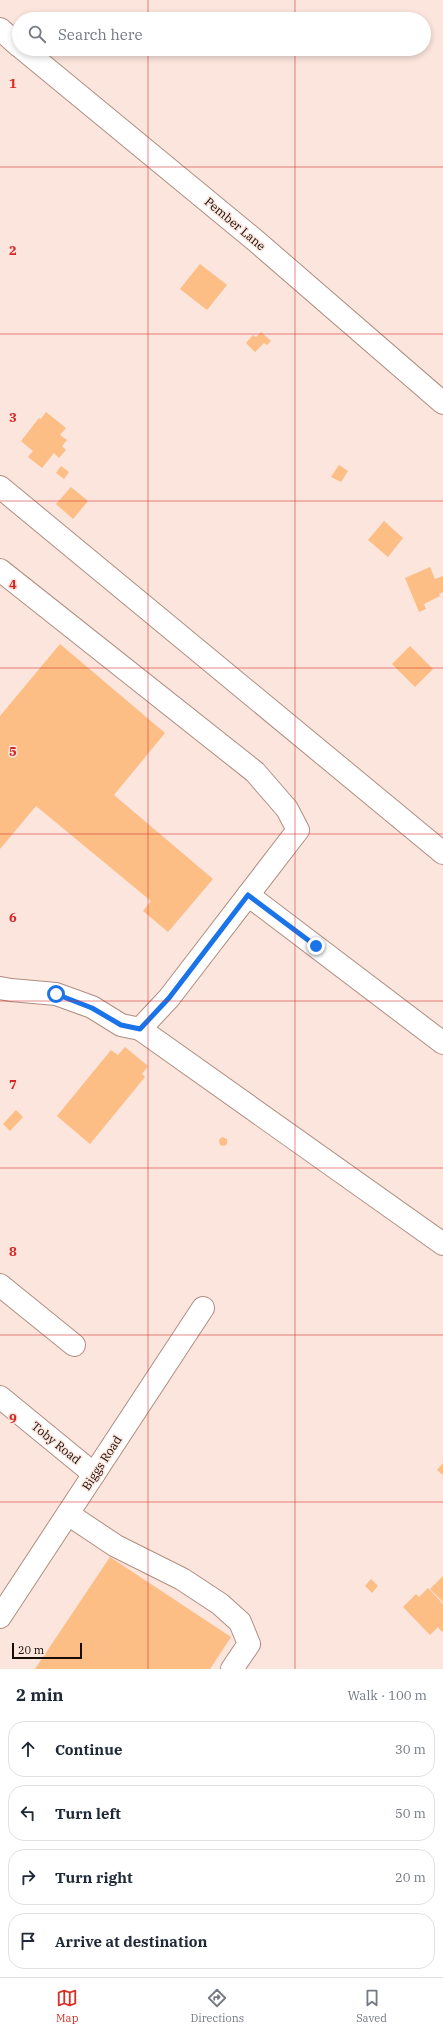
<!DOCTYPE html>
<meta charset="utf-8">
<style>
body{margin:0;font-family:"IBM Plex Serif",serif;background:#f6f6f7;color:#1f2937}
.scale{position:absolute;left:12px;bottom:10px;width:70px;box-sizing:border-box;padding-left:4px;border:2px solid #180c08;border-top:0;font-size:11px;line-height:14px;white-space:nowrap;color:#180c08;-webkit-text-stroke:3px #fbe5dc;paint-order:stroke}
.stop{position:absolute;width:12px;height:12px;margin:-9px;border:3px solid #1a73e8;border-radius:50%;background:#fff}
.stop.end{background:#1a73e8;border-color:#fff;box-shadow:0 1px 4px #0008}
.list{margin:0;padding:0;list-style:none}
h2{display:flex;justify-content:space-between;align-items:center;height:52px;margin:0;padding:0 16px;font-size:17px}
h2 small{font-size:13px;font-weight:400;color:#747a83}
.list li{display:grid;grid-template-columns:26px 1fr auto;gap:12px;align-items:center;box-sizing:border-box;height:56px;margin:0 8px 8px;padding:0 8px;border:1px solid #e0e1e3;border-radius:16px}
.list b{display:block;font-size:15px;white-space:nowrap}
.list em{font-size:13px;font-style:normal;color:#747a83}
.icon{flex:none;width:22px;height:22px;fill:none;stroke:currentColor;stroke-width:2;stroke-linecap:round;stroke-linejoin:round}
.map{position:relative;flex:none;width:443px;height:1669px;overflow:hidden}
.search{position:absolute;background:#fff;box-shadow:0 2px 6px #0003;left:12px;right:12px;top:12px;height:44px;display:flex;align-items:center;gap:10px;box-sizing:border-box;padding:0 14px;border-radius:22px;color:#747a83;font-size:15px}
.sheet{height:308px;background:#fff}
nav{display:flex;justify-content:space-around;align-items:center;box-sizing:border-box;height:56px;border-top:1px solid #e0e1e3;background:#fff;font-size:11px;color:#747a83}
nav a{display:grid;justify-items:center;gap:2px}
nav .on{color:#d93025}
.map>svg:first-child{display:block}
.building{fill:#fcbe84}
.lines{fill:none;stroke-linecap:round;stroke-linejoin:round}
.minor-casing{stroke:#af8e81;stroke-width:24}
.minor{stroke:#fff;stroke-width:22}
.route{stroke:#1a73e8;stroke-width:5}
.grid{fill:none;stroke:#d62828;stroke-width:1;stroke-opacity:0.55}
.labels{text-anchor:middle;stroke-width:3;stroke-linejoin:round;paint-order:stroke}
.street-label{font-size:12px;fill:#180c08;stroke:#fbe5dc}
.grid-label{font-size:13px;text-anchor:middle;font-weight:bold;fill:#d62828;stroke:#fbe5dc;stroke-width:3;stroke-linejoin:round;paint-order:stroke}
</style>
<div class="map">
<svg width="443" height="1669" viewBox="0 0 443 1669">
<rect width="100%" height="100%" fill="#fbe5dc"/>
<!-- building -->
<g class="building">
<polygon points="200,264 227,285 207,310 180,289"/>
<polygon points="261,332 271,341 267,345 264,343 255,352 246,343 253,335 256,337"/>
<polygon points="46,412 66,428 60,435 67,440 62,446 66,450 59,458 54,453 42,468 28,457 33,451 21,441 39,418 41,419"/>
<polygon points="339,465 348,471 341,482 331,477"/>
<polygon points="61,466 69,472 64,479 56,473"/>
<polygon points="71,487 88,501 73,519 56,504"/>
<polygon points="384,521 403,538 388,557 368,540"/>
<polygon points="430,567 435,579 443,576 443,592 439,594 440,596 424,604 426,609 419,612 405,578"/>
<polygon points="60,644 165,733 114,795 213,879 168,932 143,911 151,901 36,806 0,849 0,716"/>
<polygon points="410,646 433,669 415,687 392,664"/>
<polygon points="125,1047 148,1066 142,1074 145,1077 90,1144 57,1116 111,1050 118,1055"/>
<polygon points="16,1110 23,1117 10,1131 3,1124"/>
<polygon points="222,1137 227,1139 227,1144 224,1146 220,1145 219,1140"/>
<polygon points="443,1463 443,1475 437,1470"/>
<polygon points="110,1557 231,1637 210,1669 35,1669"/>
<polygon points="443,1576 443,1602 430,1589"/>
<polygon points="371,1579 378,1586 372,1593 365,1586"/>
<polygon points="428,1588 443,1604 443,1630 442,1632 438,1627 430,1635 403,1607 416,1594 419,1597"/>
</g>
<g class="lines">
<defs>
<g id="minor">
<polyline points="0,29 19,46"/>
<polyline points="23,49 256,241 443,403"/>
<polyline points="0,487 443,853"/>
<polyline points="0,570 255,772 287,809 298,830 169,998 140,1029 121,1025 92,1007 56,994 11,990 0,988"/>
<polyline points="248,895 443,1043"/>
<polyline points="140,1029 443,1244"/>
<polyline points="0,1285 74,1345"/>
<polyline points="0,1397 94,1474"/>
<polyline points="68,1514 116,1546 182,1579 220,1604 240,1622 249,1644 232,1669"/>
<polyline points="0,1617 203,1308"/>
</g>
</defs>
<!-- minor casing -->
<use href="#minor" class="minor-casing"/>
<!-- minor -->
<use href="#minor" class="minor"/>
</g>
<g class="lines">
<!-- route -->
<polyline class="route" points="56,994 92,1008 121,1025 140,1029 169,998 248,895 316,946"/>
</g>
<!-- grid -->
<path class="grid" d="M148 0V19M295 0V19M148 49V1669M295 49V1669M0 167H443M0 334H443M0 501H443M0 668H443M0 834H443M0 1001H443M0 1168H443M0 1335H443M0 1502H443"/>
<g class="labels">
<!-- street labels -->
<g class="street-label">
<text transform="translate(235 224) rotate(40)" y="4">Pember Lane</text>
<text transform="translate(56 1443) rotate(39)" y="4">Toby Road</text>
<text transform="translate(102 1463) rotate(-57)" y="4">Biggs Road</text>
</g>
</g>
<g class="grid-label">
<text x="13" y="88">1</text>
<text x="13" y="255">2</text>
<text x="13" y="422">3</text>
<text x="13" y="589">4</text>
<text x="13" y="756">5</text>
<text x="13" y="922">6</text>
<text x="13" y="1089">7</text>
<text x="13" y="1256">8</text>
<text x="13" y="1423">9</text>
</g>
</svg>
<div class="scale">20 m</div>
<div class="stop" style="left:56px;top:994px"></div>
<div class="stop end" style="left:316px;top:946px"></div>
<div class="search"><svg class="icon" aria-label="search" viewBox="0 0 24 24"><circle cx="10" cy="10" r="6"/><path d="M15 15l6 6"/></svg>Search here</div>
</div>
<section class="sheet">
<h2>2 min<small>Walk · 100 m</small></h2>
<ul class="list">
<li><svg class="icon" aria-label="ahead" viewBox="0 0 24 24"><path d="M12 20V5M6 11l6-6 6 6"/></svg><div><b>Continue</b></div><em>30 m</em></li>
<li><svg class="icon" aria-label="left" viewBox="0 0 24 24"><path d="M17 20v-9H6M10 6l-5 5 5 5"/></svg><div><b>Turn left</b></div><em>50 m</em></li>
<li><svg class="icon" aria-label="right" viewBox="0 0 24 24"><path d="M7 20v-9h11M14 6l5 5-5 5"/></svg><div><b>Turn right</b></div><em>20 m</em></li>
<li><svg class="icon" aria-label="arrive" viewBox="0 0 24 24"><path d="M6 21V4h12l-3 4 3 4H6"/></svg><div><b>Arrive at destination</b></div></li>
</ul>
</section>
<nav>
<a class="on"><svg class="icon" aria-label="map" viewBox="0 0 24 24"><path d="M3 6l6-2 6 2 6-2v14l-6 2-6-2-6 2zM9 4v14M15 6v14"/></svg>Map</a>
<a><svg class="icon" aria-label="directions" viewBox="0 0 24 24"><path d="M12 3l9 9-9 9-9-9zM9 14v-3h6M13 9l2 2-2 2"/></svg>Directions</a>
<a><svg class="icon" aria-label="saved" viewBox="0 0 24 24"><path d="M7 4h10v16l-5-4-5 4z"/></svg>Saved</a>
</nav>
